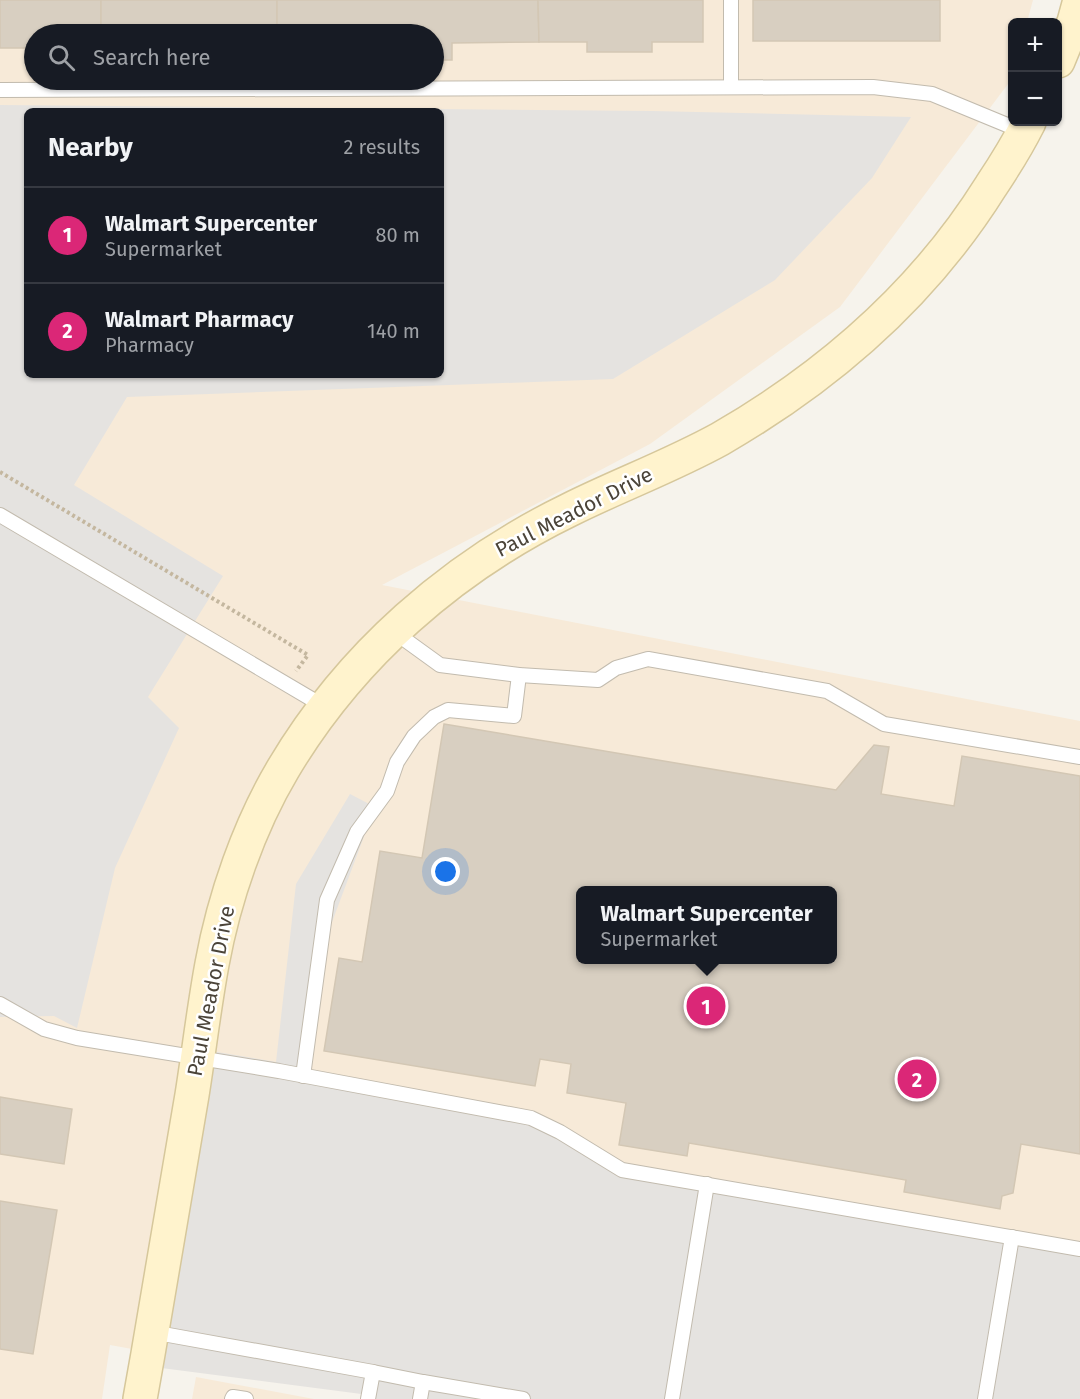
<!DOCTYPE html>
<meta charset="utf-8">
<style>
body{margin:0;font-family:"Fira Sans",sans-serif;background:#20242c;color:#f1f3f6}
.controls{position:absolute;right:18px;top:18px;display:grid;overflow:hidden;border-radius:9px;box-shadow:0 2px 4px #0004}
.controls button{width:54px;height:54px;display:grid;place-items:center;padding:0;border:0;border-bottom:2px solid #363941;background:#171b24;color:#f1f3f6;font:30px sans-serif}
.you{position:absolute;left:446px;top:872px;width:21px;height:21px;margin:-15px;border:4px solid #fff;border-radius:50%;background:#1a73e8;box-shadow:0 0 0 9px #1a73e833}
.badge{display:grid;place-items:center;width:39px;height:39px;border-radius:50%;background:#db2777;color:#fff;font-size:20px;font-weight:700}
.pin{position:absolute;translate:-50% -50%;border:3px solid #fff;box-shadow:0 2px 6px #0006}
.popup{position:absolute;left:576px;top:886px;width:261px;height:78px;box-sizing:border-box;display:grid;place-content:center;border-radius:9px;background:#171b24;filter:drop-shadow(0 2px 4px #0005);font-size:20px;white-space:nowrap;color:#9ea1a6}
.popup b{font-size:22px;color:#f1f3f6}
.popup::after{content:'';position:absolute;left:50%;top:100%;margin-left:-12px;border:12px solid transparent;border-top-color:#171b24}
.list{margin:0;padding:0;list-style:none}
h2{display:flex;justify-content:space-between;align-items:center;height:78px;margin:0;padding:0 24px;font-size:26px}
h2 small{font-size:20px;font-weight:400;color:#9ea1a6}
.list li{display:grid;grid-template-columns:39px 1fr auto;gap:18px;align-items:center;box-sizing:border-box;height:96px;padding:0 24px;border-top:2px solid #363941}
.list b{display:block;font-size:22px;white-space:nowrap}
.list p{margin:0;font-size:20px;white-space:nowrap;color:#9ea1a6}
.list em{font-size:20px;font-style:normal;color:#9ea1a6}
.icon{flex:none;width:33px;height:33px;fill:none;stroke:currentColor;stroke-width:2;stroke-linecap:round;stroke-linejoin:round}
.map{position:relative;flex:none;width:1080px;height:1399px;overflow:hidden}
.search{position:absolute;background:#171b24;box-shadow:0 2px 4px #0004;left:24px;top:24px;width:420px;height:66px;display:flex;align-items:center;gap:15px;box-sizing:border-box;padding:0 21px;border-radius:33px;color:#9ea1a6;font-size:22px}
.panel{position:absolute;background:#171b24;box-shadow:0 2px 4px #0004;left:24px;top:108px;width:420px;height:270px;border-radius:9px}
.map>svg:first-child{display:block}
.commercial{fill:#f7ead8;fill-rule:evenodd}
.parking{fill:#e5e3e0;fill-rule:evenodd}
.building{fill:#d8cfc1;stroke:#d3c7b4;stroke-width:1.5;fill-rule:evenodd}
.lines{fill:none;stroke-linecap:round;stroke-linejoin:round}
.lane-casing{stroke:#c2bbae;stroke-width:16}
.secondary-casing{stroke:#d6c79b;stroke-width:36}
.path{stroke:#c4b79f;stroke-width:4;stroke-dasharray:3 3;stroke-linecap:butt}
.lane{stroke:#fff;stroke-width:14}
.secondary{stroke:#fff3cd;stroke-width:33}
.labels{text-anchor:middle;stroke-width:5;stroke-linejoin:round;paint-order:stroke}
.street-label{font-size:21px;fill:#4b4439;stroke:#fff}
</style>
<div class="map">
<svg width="1080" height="1399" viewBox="0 0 1080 1399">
<rect width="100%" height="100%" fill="#f6f3ec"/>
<!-- commercial -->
<g class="commercial">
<path d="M0 0H1033L1027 22H1012V74L1011 80 840 307 650 444 382 585 1080 721V1399L404 1398 110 1345 102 1399H0ZM34 34H434V80H34ZM27 111H441V375H27ZM580 890H832V960H580Z"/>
<polygon points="196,1377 314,1399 192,1399"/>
</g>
<!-- parking -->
<g class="parking">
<path d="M0 105 652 111 911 117 872 178 775 280 613 379 127 397 74 485 223 576 148 697 179 728 115 868 77 1028 54 1016 0 1017ZM27 111H441V375H27Z"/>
<polygon points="350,794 375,807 319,957 310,1077 531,1118 615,1166 1080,1249 1080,1399 368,1399 369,1395 146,1366 205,1050 276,1062 296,884"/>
</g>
<!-- building -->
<g class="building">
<polygon points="0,0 101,0 101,34 34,34 34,48 0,48"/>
<rect x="101" y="0" width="176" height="34"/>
<polygon points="277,0 538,0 539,42 452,43 452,60 434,60 434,34 277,34"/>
<polygon points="538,0 703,0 703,42 652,42 652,52 587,52 587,42 539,42"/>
<rect x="753" y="0" width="187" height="41"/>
<path d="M444 724 836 790 874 745 889 747 881 794 954 806 962 756 1080 776V1154L1021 1144 1013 1193 1002 1196 1000 1209 904 1192 906 1180 689 1143 687 1156 619 1145 626 1103 567 1093 571 1064 540 1059 535 1086 324 1051 339 958 362 962 380 851 422 858ZM580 890H832V960H580Z"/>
<polygon points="0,1097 72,1109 64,1164 0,1154"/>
<polygon points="0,1201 57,1210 33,1354 0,1349"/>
</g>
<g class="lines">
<defs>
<g id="lane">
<polyline points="731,0 731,87"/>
<polyline points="0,90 873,87 932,94 1024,132"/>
<polyline points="0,515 325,707"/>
<polyline points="393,631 440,665 519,675 598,680 616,668 648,659 827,691 884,724 1080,757"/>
<polyline points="0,1004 44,1029 77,1038 279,1071 531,1118 560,1132 622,1170 1080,1249"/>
<polyline points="303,1076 327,900 357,832 387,791 397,762 414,736 434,717 448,710 514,716 519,675"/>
<polyline points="152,1332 373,1372"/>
<polyline points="423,1382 523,1399"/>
<polyline points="232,1399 233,1397 246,1399"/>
<polyline points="368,1399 373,1372 423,1382 420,1399"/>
<polyline points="672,1399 707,1184"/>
<polyline points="985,1399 1012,1237"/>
</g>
<g id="secondary">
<polyline points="1058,61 1074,22 1080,0"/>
<path d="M140 1399C158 1298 175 1197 192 1095 199 1051 204 1007 212 964 224 898 249 826 283 769 350 656 452 567 569 510 619 485 671 466 720 439 829 376 924 293 991 186 1005 165 1018 144 1029 122"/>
</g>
</defs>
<!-- lane casing -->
<use href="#lane" class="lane-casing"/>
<!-- secondary casing -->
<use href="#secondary" class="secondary-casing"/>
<!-- path -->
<polyline class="path" points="0,472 308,655 296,671"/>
<!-- lane -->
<use href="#lane" class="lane"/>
<!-- secondary -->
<use href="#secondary" class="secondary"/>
</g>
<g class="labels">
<!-- street labels -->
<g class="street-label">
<text transform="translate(574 512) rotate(-27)" y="7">Paul Meador Drive</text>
<text transform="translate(211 991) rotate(-79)" y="7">Paul Meador Drive</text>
</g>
</g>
</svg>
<div class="controls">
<button>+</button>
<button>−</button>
</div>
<div class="you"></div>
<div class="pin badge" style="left:706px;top:1006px">1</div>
<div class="popup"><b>Walmart Supercenter</b>Supermarket</div>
<div class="pin badge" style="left:917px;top:1079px">2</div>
<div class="search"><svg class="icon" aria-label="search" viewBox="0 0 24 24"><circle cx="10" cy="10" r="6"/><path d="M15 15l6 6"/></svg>Search here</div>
<section class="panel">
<h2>Nearby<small>2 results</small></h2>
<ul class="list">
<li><span class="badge">1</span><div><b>Walmart Supercenter</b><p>Supermarket</p></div><em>80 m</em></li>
<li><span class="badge">2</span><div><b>Walmart Pharmacy</b><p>Pharmacy</p></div><em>140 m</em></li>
</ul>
</section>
</div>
